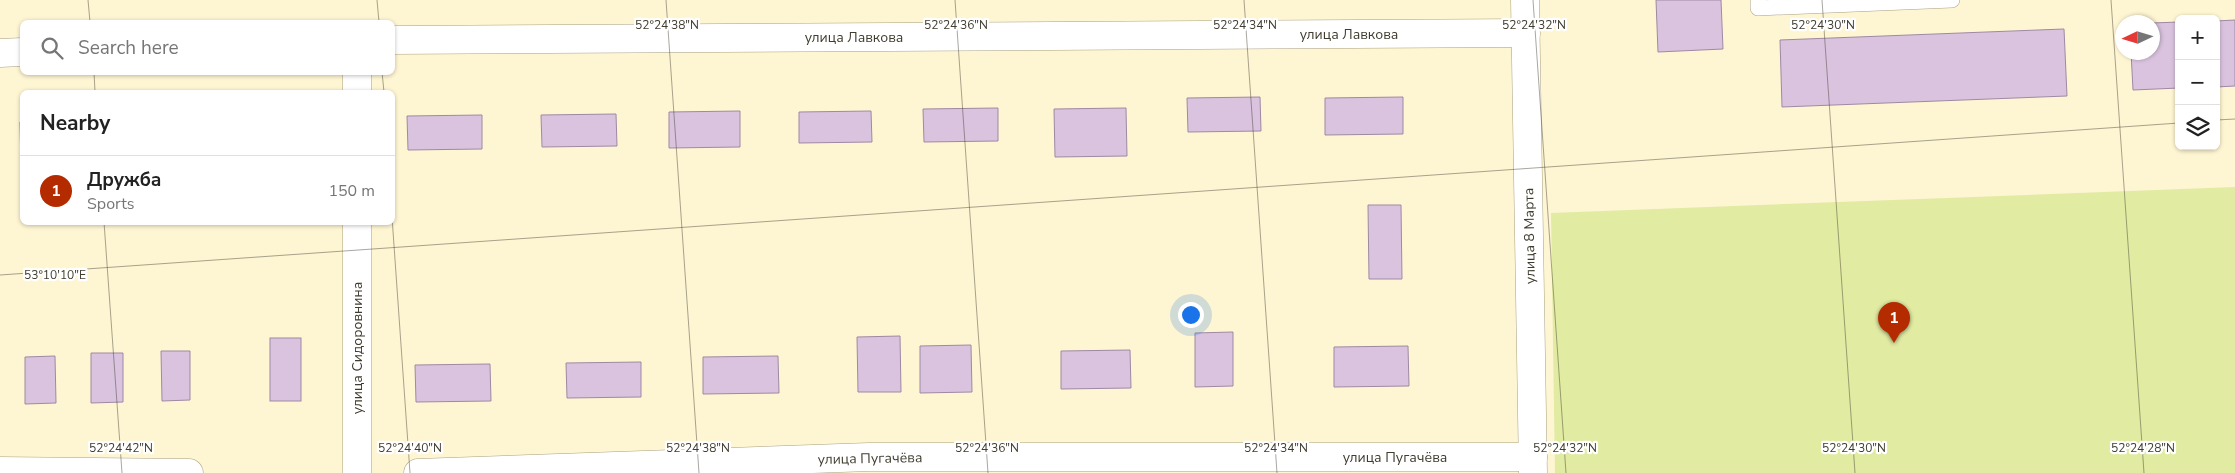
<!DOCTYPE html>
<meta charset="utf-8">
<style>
body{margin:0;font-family:"Nunito Sans",sans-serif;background:#f6f6f6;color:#222}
.controls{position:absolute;right:15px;top:15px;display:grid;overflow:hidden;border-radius:8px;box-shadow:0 1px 4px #0004}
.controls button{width:45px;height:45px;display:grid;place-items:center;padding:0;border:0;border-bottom:1px solid #e0e0e0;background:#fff;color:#222;font:25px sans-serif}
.compass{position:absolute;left:2115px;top:15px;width:45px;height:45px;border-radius:50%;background:#fff;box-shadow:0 1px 4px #0004;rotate:266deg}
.you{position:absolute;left:1190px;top:314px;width:18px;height:18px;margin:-12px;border:4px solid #fff;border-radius:50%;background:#1a73e8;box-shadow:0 0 0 8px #1a73e833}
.badge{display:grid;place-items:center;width:32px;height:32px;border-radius:50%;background:#b52b00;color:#fff;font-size:16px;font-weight:700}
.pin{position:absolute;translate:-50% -41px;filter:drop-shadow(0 1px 2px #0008)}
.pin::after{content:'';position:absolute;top:26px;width:18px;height:15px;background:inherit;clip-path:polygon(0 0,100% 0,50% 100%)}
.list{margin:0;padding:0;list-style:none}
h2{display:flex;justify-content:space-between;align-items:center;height:65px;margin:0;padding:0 20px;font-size:21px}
h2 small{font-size:16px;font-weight:400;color:#767676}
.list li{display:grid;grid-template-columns:32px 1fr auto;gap:15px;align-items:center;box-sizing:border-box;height:70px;padding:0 20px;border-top:1px solid #e0e0e0}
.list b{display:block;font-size:19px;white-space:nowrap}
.list p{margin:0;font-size:16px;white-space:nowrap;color:#767676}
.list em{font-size:16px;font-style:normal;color:#767676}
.icon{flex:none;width:28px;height:28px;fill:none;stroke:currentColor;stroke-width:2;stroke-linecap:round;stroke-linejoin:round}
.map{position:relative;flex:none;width:2235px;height:473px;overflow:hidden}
.search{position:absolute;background:#fff;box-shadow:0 1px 4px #0004;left:20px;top:20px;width:375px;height:55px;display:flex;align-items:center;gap:12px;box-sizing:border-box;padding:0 18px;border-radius:8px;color:#767676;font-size:19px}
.panel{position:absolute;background:#fff;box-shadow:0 1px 4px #0004;left:20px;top:90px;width:375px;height:135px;border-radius:8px}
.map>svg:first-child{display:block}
.green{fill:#e1eba2}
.building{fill:#dac3df;stroke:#9f89a3}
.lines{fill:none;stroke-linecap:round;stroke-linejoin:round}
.lane-casing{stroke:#aaa181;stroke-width:16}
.street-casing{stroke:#aaa181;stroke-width:29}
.lane{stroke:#fff;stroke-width:15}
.street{stroke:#fff;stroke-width:28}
.ticks{fill:none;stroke:#403c2f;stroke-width:1;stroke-opacity:0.45}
.labels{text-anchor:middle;stroke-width:4.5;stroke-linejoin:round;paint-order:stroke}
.street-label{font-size:14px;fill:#403c2f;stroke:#fff}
.ticks-label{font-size:12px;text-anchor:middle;fill:#403c2f;stroke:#fff;stroke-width:4.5;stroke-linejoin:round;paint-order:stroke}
</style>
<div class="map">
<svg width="2235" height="473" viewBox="0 0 2235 473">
<rect width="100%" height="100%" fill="#fef5d3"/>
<!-- green -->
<polygon class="green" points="2235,187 2235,473 1555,473 1551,213"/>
<!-- building -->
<g class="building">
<polygon points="1656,0 1721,0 1723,49 1658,52"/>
<polygon points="2235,20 2235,86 2216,87 2216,21"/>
<polygon points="2179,22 2179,88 2133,90 2131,52 2152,52 2152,23"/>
<polygon points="2064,29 2067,96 1782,107 1780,40"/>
<polygon points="1260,97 1261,131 1188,132 1187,98"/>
<polygon points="1403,97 1403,134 1325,135 1325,98"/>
<polygon points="998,108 998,141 924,142 923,109"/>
<polygon points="1126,108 1127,156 1055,157 1054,109"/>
<polygon points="740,111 740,147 669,148 669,112"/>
<polygon points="871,111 872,142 799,143 799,112"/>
<polygon points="616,114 617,146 542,147 541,115"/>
<polygon points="482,115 482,149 408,150 407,116"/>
<polygon points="20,122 22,122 22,166 21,166"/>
<polygon points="1368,205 1401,205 1402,279 1369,279"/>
<polygon points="1233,332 1233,386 1195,387 1195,333"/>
<polygon points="900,336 901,392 858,392 857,337"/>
<rect x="270" y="338" width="31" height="63"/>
<polygon points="971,345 972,392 920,393 920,346"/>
<polygon points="1408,346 1409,386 1334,387 1334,347"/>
<polygon points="1130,350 1131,388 1061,389 1061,351"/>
<polygon points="161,351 190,351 190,400 162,401"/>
<polygon points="91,353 123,353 123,402 91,403"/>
<polygon points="55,356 56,403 25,404 25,357"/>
<polygon points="778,356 779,393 703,394 703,357"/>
<polygon points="641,362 641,397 567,398 566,363"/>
<polygon points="490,364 491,401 416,402 415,365"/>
</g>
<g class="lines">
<defs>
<polyline id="lane" points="1758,0 1758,8 1952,0"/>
<g id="street">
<polyline points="1525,0 1533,473"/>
<polyline points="392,40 1526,33"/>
<polyline points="0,53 22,52"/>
<polyline points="357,72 357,92"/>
<polyline points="357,222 357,473"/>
<polyline points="0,471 189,473"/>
<polyline points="418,473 869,457 1533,457"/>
</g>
</defs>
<!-- lane casing -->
<use href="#lane" class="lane-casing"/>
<!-- street casing -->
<use href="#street" class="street-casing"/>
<!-- lane -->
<use href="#lane" class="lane"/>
<!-- street -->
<use href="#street" class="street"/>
</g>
<!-- ticks -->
<path class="ticks" d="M88 0 90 22M377 0 379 22M666 0 699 473M955 0 988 473M1244 0 1277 473M1533 0 1566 473M1822 0 1855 473M2111 0 2144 473M94 72 95 92M382 72 384 92M2216 120 2235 119M392 217 410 473M104 222 122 473M0 275 2179 123"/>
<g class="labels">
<!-- street labels -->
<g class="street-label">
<text x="1349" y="39">улица Лавкова</text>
<text x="854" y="42">улица Лавкова</text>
<text transform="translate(1529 236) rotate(-91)" y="5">улица 8 Марта</text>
<text transform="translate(357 348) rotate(-90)" y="5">улица Сидоровнина</text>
<text x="1395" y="462">улица Пугачёва</text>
<text transform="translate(870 458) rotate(-1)" y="5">улица Пугачёва</text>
</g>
</g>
<g class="ticks-label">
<text x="667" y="29">52°24'38"N</text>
<text x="956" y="29">52°24'36"N</text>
<text x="1245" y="29">52°24'34"N</text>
<text x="1534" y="29">52°24'32"N</text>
<text x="1823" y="29">52°24'30"N</text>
<text x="55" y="279">53°10'10"E</text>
<text x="121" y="452">52°24'42"N</text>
<text x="410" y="452">52°24'40"N</text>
<text x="698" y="452">52°24'38"N</text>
<text x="987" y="452">52°24'36"N</text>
<text x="1276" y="452">52°24'34"N</text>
<text x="1565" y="452">52°24'32"N</text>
<text x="1854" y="452">52°24'30"N</text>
<text x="2143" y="452">52°24'28"N</text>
</g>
</svg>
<div class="controls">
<button>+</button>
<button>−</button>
<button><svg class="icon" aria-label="layers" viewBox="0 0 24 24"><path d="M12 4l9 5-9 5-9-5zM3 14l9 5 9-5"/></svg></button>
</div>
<svg class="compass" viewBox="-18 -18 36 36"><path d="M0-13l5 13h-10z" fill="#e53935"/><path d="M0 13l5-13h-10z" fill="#767676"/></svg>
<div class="you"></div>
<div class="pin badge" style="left:1894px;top:343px">1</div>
<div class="search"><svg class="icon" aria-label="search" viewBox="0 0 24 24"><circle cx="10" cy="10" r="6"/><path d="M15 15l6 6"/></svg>Search here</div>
<section class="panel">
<h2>Nearby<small></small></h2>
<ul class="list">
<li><span class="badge">1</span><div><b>Дружба</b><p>Sports</p></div><em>150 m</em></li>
</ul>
</section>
</div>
